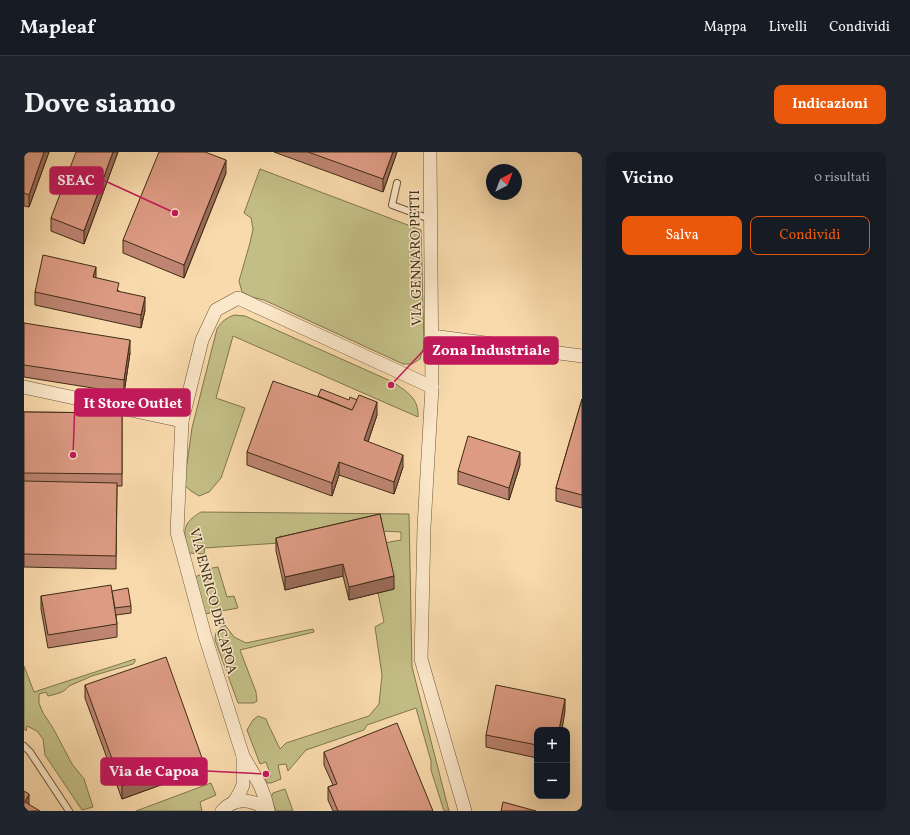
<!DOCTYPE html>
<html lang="it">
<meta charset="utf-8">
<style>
body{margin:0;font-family:Vollkorn,serif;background:#20242c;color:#f1f3f6}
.controls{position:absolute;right:12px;bottom:12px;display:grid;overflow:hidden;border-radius:8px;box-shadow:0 4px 16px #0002}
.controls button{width:36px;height:36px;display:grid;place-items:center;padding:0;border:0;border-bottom:1px solid #363941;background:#171b24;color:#f1f3f6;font:20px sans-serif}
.compass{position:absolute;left:462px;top:12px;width:36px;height:36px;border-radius:50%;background:#171b24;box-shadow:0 4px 16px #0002;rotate:42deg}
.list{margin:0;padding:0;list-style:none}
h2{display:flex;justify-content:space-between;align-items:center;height:52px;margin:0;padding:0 16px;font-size:17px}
h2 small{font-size:13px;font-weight:400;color:#9ea1a6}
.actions{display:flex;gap:8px;padding:12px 16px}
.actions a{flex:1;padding:9px 0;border:1px solid #ea580c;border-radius:8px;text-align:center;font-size:14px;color:#ea580c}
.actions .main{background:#ea580c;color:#fff}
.map{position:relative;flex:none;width:558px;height:659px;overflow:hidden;border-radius:8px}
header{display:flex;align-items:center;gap:24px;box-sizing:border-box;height:56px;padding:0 20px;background:#171b24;border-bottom:1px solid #363941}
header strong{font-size:19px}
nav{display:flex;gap:22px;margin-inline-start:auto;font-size:14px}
.intro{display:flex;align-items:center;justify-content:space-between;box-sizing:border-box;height:96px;padding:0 24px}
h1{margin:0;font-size:28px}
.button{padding:10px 18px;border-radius:8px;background:#ea580c;color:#fff;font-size:14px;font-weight:700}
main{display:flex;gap:24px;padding:0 24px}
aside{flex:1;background:#171b24;border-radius:8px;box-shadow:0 4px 16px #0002}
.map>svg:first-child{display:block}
.green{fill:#c3be86;stroke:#80764e}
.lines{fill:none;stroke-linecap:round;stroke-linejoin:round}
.lane-casing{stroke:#6d583b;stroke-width:8}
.street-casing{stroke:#6d583b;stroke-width:14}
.lane{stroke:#fbe7c9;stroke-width:6}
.street{stroke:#fbe7c9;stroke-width:13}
.wall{fill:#be8572;stroke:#3e2d15}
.shaded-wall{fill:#9b6c5c;stroke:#3e2d15}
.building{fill:#dd9b84;stroke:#3e2d15}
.labels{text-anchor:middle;stroke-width:3;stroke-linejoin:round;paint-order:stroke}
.street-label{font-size:14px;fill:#3e2d15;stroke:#fbe7c9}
.leader{fill:none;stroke:#c2185b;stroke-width:1.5}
.callout-dot{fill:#c2185b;stroke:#fbe7c9;stroke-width:1.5}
.callout{fill:#c2185b;stroke:#c2185b;stroke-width:1.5}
.callout-label{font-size:15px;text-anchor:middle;font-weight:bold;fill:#fff}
</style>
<header>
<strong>Mapleaf</strong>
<nav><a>Mappa</a><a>Livelli</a><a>Condividi</a></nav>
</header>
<div class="intro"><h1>Dove siamo</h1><a class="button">Indicazioni</a></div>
<main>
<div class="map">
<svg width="558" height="659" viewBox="0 0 558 659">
<rect width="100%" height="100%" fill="#f9daac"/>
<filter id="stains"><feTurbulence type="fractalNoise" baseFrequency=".005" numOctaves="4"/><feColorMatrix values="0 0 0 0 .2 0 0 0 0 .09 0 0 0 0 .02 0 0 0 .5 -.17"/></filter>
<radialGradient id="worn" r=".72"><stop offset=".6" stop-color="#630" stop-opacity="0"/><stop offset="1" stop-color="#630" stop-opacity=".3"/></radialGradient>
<!-- green -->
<g class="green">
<polygon points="236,17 397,78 400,193 396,207 388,212 379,212 240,148 228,145 218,140 215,129 226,91 229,77 227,66 220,61"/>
<path d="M210 163 221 164 369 230C383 240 395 246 394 265L209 184 192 246 221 256 197 326 185 340 175 344 167 339 160 333 168 276 193 177C197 170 202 166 210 163Z"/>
<path d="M177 360 385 362 388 515 425 659H420L407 618V609L392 556 343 573 340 578 282 598 264 619 262 612 254 613 257 627 247 631H243L241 627 247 624 242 610 236 612 223 578 229 568 234 564 242 567 244 572 256 597 262 591 345 564 355 552 358 523 351 475 360 470 354 441 360 391 377 388V380L357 379 295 389 256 384V391L180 396 181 402 165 401C159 380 157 372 177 360Z"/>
<polygon points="194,415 203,445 210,444 214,456 180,462 171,425 178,422 183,417"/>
<path d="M201 473 210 485 222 491 289 477 290 480 216 498 232 540 233 549 230 551H214L191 488C191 479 194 477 201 473Z"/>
<path d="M111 507V510L109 512 68 524 45 534C40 541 32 542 24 544L22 540 15 542V551L19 561 29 576 48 612 60 627 69 655 58 658 21 603 19 587 13 579 3 574 2 579 0 577V514L10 540Z"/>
<polygon points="187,631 192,643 176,650 178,659 112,659"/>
<polygon points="261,637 269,659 252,659 247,646 249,641"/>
</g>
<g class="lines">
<defs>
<g id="lane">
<polyline points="373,31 368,53 406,67"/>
<polyline points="0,594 6,600 45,659"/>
</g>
<g id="street">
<polyline points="406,0 408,235 400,375 397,507 441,659"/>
<polyline points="408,184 558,204"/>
<polyline points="0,235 158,269"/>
<polyline points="210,650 216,640 219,633 219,605"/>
<polyline points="244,658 241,646 236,633 219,604 181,484 153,380 158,269 178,188 192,158 214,146 408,235"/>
<path d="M198 659C212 644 230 647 244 659"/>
</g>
</defs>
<!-- lane casing -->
<use href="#lane" class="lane-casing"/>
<!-- street casing -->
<use href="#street" class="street-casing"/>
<!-- lane -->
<use href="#lane" class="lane"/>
<!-- street -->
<use href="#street" class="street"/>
</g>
<!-- wall -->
<g class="wall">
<polygon points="0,0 25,0 5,55 0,54"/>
<polygon points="94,0 60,92 27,79 27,66"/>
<polygon points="250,0 373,0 359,40"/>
<polygon points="202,21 160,126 99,101 99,88"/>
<polygon points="72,126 95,139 121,158 117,176 11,153 11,140"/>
<polygon points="0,171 106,201 100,241 0,225"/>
<polygon points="294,244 353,263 344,290 379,315 370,342 315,323 308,344 223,313 223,300"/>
<polygon points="558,247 558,356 532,349 532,336"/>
<polygon points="0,260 98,261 98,334 93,334 92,417 0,415"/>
<polygon points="496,313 485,348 434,332 434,319"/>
<polygon points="356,362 370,437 325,448 319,424 261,438 252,399 252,386"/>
<polygon points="88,439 107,454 107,461 92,463 93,472 93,485 24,496 17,457 17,444"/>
<polygon points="61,533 178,618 98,647 61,546"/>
<polygon points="541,559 513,578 513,606 462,595 462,583"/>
<polygon points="300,600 409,659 309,659 304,648 304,635 309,633 300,613"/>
</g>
<!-- shaded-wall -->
<g class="shaded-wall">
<polygon points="20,0 25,0 5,55 5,43"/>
<polygon points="89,0 94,0 60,92 60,79"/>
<polygon points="369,0 373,0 359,40 359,27"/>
<polygon points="202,8 202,21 160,126 160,113"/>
<polygon points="72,115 72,127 69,125"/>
<polygon points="121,145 121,158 117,176 117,163"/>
<polygon points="106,188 106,201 100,241 100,228"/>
<polygon points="353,250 353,263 340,301 340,288"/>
<polygon points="496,300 496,313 485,348 485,336"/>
<polygon points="379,303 379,315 370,342 370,330"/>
<polygon points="315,310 315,323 308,344 308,331"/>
<polygon points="319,412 319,424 261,438 261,425"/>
<polygon points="370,424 370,437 325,448 325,435"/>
<polygon points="541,547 541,559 538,578 535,578"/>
<polygon points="178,606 178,618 98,647 98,634"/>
<polygon points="5,642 5,652 1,659 1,650"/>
</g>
<!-- building -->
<g class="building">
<polygon points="0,0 20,0 5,43 0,41"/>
<polygon points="52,0 89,0 60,79 27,66"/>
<polygon points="135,0 181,0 202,8 160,113 99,88"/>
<polygon points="284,0 369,0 359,27"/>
<polygon points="19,103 72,115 69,125 95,131 93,139 121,145 117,163 11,140"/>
<polygon points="0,171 106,188 100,228 0,213"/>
<polygon points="249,229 292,244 328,258 335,243 353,250 340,288 379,303 370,330 315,310 308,331 223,300"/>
<polygon points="297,237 325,248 326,245 333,248 328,258 294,244"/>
<polygon points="558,247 558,343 532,336"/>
<polygon points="0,260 98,261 98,322 0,321"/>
<polygon points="444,284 496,300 485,336 434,319"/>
<polygon points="0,329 93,331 92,404 0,402"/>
<polygon points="356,362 370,424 325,435 319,412 261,425 252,386"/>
<polygon points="87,433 93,472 24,483 17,444"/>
<polygon points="104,436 107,454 91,456 88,439"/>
<polygon points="142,505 178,606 98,634 61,533"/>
<polygon points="472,533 541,547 535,578 513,578 513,593 462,583"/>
<polygon points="373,571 409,659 314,659 304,635 313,632 300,600"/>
<polygon points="0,639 5,642 1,650 16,659 0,659"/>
<polygon points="479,650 512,659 477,659"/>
</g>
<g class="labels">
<!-- street labels -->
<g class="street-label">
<text transform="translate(391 106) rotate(-91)" y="5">VIA GENNARO PETTI</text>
<text transform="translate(190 449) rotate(75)" y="5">VIA ENRICO DE CAPOA</text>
</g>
</g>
<!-- callouts -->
<path class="leader" d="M151 61L79 28M367 233L400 198M49 303L51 250M242 622L183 619"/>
<g class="callout-dot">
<circle cx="151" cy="61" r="4"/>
<circle cx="367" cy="233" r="4"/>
<circle cx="49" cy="303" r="4"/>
<circle cx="242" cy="622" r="4"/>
</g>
<g class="callout">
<rect x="26" y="15" width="53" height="27" rx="4"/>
<rect x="400" y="185" width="134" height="27" rx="4"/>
<rect x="51" y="237" width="115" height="27" rx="4"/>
<rect x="77" y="606" width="106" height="27" rx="4"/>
</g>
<g class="callout-label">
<text x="52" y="33">SEAC</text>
<text x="467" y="203">Zona Industriale</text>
<text x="109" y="256">It Store Outlet</text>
<text x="130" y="624">Via de Capoa</text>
</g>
<rect width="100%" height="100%" filter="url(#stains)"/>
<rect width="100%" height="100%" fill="url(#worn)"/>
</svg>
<div class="controls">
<button>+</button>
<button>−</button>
</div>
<svg class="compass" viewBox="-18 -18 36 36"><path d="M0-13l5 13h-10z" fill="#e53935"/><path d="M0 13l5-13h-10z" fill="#9ea1a6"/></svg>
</div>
<aside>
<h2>Vicino<small>0 risultati</small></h2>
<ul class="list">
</ul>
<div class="actions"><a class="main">Salva</a><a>Condividi</a></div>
</aside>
</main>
